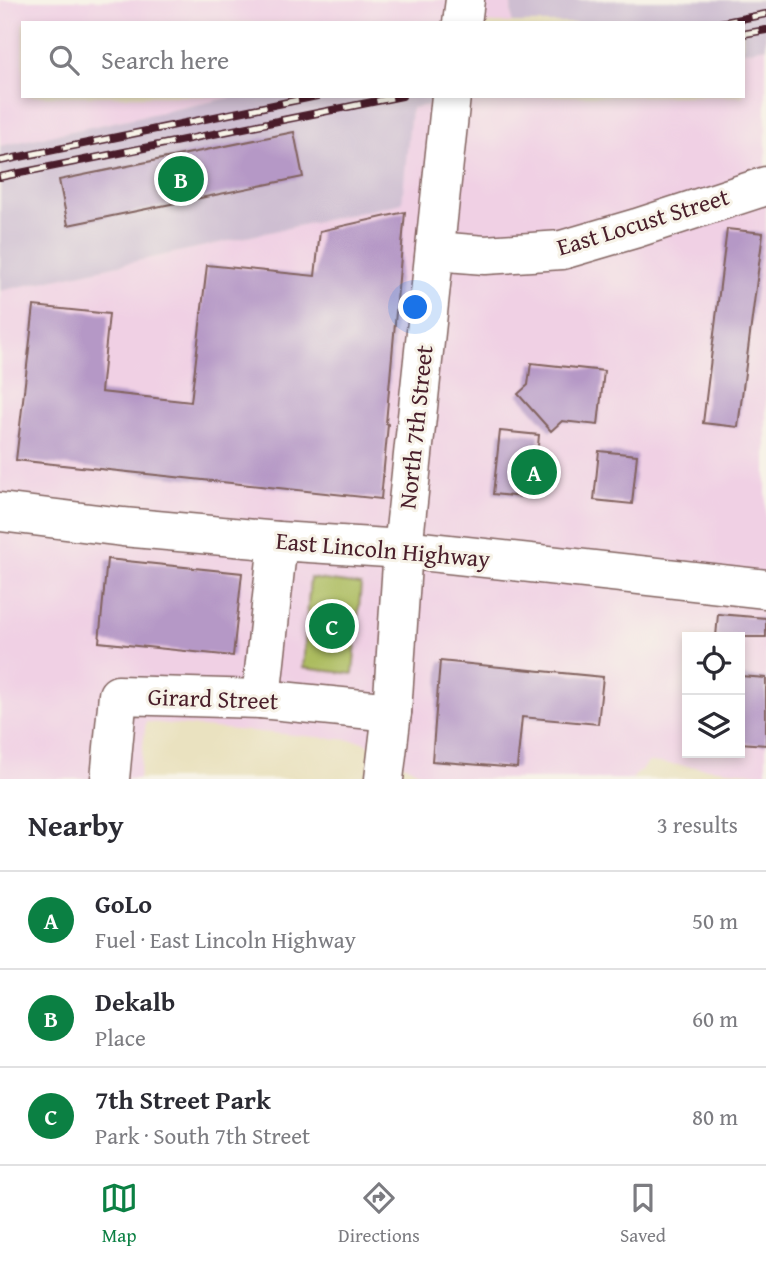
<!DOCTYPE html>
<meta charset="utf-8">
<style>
body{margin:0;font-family:"Gentium Book Plus",serif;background:#f2f2f3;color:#2b2b33}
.controls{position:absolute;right:21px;bottom:21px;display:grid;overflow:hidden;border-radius:0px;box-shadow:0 4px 10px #0003}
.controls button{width:63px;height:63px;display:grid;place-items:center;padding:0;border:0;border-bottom:2px solid #e1e1e2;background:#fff;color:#2b2b33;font:35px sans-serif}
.you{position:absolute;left:416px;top:308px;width:24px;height:24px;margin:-18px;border:5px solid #fff;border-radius:50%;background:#1a73e8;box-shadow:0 0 0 10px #1a73e833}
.badge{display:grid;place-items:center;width:46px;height:46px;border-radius:50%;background:#0b8043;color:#fff;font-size:23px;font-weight:700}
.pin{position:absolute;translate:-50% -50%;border:4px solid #fff;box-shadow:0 2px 7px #0006}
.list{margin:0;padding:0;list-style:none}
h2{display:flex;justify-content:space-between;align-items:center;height:91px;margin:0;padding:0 28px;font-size:30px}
h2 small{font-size:23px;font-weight:400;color:#7c7c81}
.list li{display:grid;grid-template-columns:46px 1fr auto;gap:21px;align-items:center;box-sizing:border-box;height:98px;padding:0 28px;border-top:2px solid #e1e1e2}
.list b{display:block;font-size:26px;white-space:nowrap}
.list p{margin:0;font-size:23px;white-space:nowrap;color:#7c7c81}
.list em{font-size:23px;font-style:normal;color:#7c7c81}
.icon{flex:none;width:38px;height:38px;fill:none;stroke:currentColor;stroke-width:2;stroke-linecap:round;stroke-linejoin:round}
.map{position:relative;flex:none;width:766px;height:779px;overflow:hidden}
.search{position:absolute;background:#fff;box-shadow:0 4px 10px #0003;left:21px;right:21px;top:21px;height:77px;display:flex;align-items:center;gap:18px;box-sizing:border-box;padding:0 24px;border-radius:0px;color:#7c7c81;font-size:26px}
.sheet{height:385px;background:#fff}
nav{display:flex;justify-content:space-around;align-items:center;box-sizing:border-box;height:98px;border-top:2px solid #e1e1e2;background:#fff;font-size:19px;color:#7c7c81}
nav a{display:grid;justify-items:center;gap:4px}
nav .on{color:#0b8043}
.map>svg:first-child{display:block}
.built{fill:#f0d0e4;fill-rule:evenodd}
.industrial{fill:#cebed1}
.green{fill:#acbc5f;stroke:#7b6e45;stroke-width:2}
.building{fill:#b598c6}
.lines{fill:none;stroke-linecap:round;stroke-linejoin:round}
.minor-casing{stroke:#82635f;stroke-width:41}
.major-casing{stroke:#82635f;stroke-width:41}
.minor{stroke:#fff;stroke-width:38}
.major{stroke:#fff;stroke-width:38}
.rail-casing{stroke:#4a1f2b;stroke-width:8}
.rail{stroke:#f7f3e8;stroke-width:5;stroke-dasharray:16;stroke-linecap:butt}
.labels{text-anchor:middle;stroke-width:6;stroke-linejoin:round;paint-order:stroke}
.street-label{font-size:24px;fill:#4a1f2b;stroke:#f7f3e8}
</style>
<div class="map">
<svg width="766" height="779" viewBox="0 0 766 779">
<rect width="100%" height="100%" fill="#f7f3e8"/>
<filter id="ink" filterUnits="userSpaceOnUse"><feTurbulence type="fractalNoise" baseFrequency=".0143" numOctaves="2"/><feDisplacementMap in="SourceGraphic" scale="14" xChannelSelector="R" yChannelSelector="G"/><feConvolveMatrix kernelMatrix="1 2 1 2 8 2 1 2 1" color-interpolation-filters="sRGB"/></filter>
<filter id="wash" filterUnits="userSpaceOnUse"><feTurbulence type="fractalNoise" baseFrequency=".00686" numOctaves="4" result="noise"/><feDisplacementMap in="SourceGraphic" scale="28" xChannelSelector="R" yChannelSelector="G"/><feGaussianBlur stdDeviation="1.57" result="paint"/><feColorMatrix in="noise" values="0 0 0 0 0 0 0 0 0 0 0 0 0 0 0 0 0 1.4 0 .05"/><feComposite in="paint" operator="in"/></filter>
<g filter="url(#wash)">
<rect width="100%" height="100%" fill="#eae2c0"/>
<!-- built -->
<g class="built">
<polygon points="0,0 511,0 512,23 23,23 23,96 238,96 0,146"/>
<path d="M766 47V774L649 762 632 779H467L420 773 361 741 146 722 139 779H0V291L401 203 411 108 479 96H743V51ZM687 637H740V753H687Z"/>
</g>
<!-- industrial -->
<g class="industrial">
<polygon points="511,0 766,0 766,47 743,51 743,23 512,23"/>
<polygon points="238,96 479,96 411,108 402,203 0,291 0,146"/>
</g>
<!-- green -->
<polygon class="green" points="310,578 361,585 353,674 303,668"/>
<g id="blocks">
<!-- building -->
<g class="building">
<polygon points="294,132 303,177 68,225 59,180"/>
<polygon points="405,212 386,423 388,424 381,499 16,460 34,306 109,314 101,392 191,402 207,265 315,276 320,231"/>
<polygon points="727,229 763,233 738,427 703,423"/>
<polygon points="531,363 604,371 598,425 562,421 551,431 518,394 528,385"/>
<polygon points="500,431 539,435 533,498 493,494"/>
<polygon points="599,451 637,455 632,504 594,500"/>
<polygon points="107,559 242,573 233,656 99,642"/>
<polygon points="718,614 766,618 766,637 716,637"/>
<polygon points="440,661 603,677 598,724 522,717 517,768 432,761"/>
<polygon points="740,676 766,678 766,745 740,743"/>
</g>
</g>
</g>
<g filter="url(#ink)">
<use href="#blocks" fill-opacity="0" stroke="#82635f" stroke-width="2"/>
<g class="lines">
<defs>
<g id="minor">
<polyline points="462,23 465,0"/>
<polyline points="435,251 485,255 562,250 637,228 766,186"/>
<polyline points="261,699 278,541"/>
<polyline points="110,779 118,695 261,699 392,712"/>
<polyline points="384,779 392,712 403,549 451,96"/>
</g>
<polyline id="major" points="0,512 123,527 278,541 403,549 766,589"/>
</defs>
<!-- minor casing -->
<use href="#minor" class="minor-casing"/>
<!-- major casing -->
<use href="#major" class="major-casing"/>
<!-- minor -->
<use href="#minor" class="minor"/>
<!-- major -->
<use href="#major" class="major"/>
<defs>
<g id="rail">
<polyline points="720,23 766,14"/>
<polyline points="743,34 766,30"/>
<polyline points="0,161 317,96"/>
<polyline points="0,177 402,96"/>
</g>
</defs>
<!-- rail casing -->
<use href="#rail" class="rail-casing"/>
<!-- rail -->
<use href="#rail" class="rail"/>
</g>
</g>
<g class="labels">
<!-- street labels -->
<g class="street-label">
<text transform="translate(643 222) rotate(-17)" y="8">East Locust Street</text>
<text transform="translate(416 427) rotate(-84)" y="8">North 7th Street</text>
<text transform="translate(383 550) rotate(5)" y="8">East Lincoln Highway</text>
<text transform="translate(213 699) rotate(2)" y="8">Girard Street</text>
</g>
</g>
</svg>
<div class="controls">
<button><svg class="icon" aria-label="locate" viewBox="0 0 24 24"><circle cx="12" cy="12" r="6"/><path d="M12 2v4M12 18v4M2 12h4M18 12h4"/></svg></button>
<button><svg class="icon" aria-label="layers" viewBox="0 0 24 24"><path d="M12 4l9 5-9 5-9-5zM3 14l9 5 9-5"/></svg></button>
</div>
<div class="you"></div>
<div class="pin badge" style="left:534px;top:472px">A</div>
<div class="pin badge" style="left:181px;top:179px">B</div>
<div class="pin badge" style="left:332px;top:626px">C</div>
<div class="search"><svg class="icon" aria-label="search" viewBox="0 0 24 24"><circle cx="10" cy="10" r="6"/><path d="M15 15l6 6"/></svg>Search here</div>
</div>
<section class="sheet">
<h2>Nearby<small>3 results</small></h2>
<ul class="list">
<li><span class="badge">A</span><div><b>GoLo</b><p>Fuel · East Lincoln Highway</p></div><em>50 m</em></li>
<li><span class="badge">B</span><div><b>Dekalb</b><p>Place</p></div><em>60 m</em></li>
<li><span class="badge">C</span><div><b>7th Street Park</b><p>Park · South 7th Street</p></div><em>80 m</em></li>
</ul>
</section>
<nav>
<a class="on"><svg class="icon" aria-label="map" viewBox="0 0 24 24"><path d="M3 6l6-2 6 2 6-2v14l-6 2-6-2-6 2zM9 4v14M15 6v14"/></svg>Map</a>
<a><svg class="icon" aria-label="directions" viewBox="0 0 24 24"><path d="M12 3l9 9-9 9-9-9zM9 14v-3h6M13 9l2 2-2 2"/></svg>Directions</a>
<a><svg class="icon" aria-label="saved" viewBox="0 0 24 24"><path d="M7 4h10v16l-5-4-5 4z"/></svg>Saved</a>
</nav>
